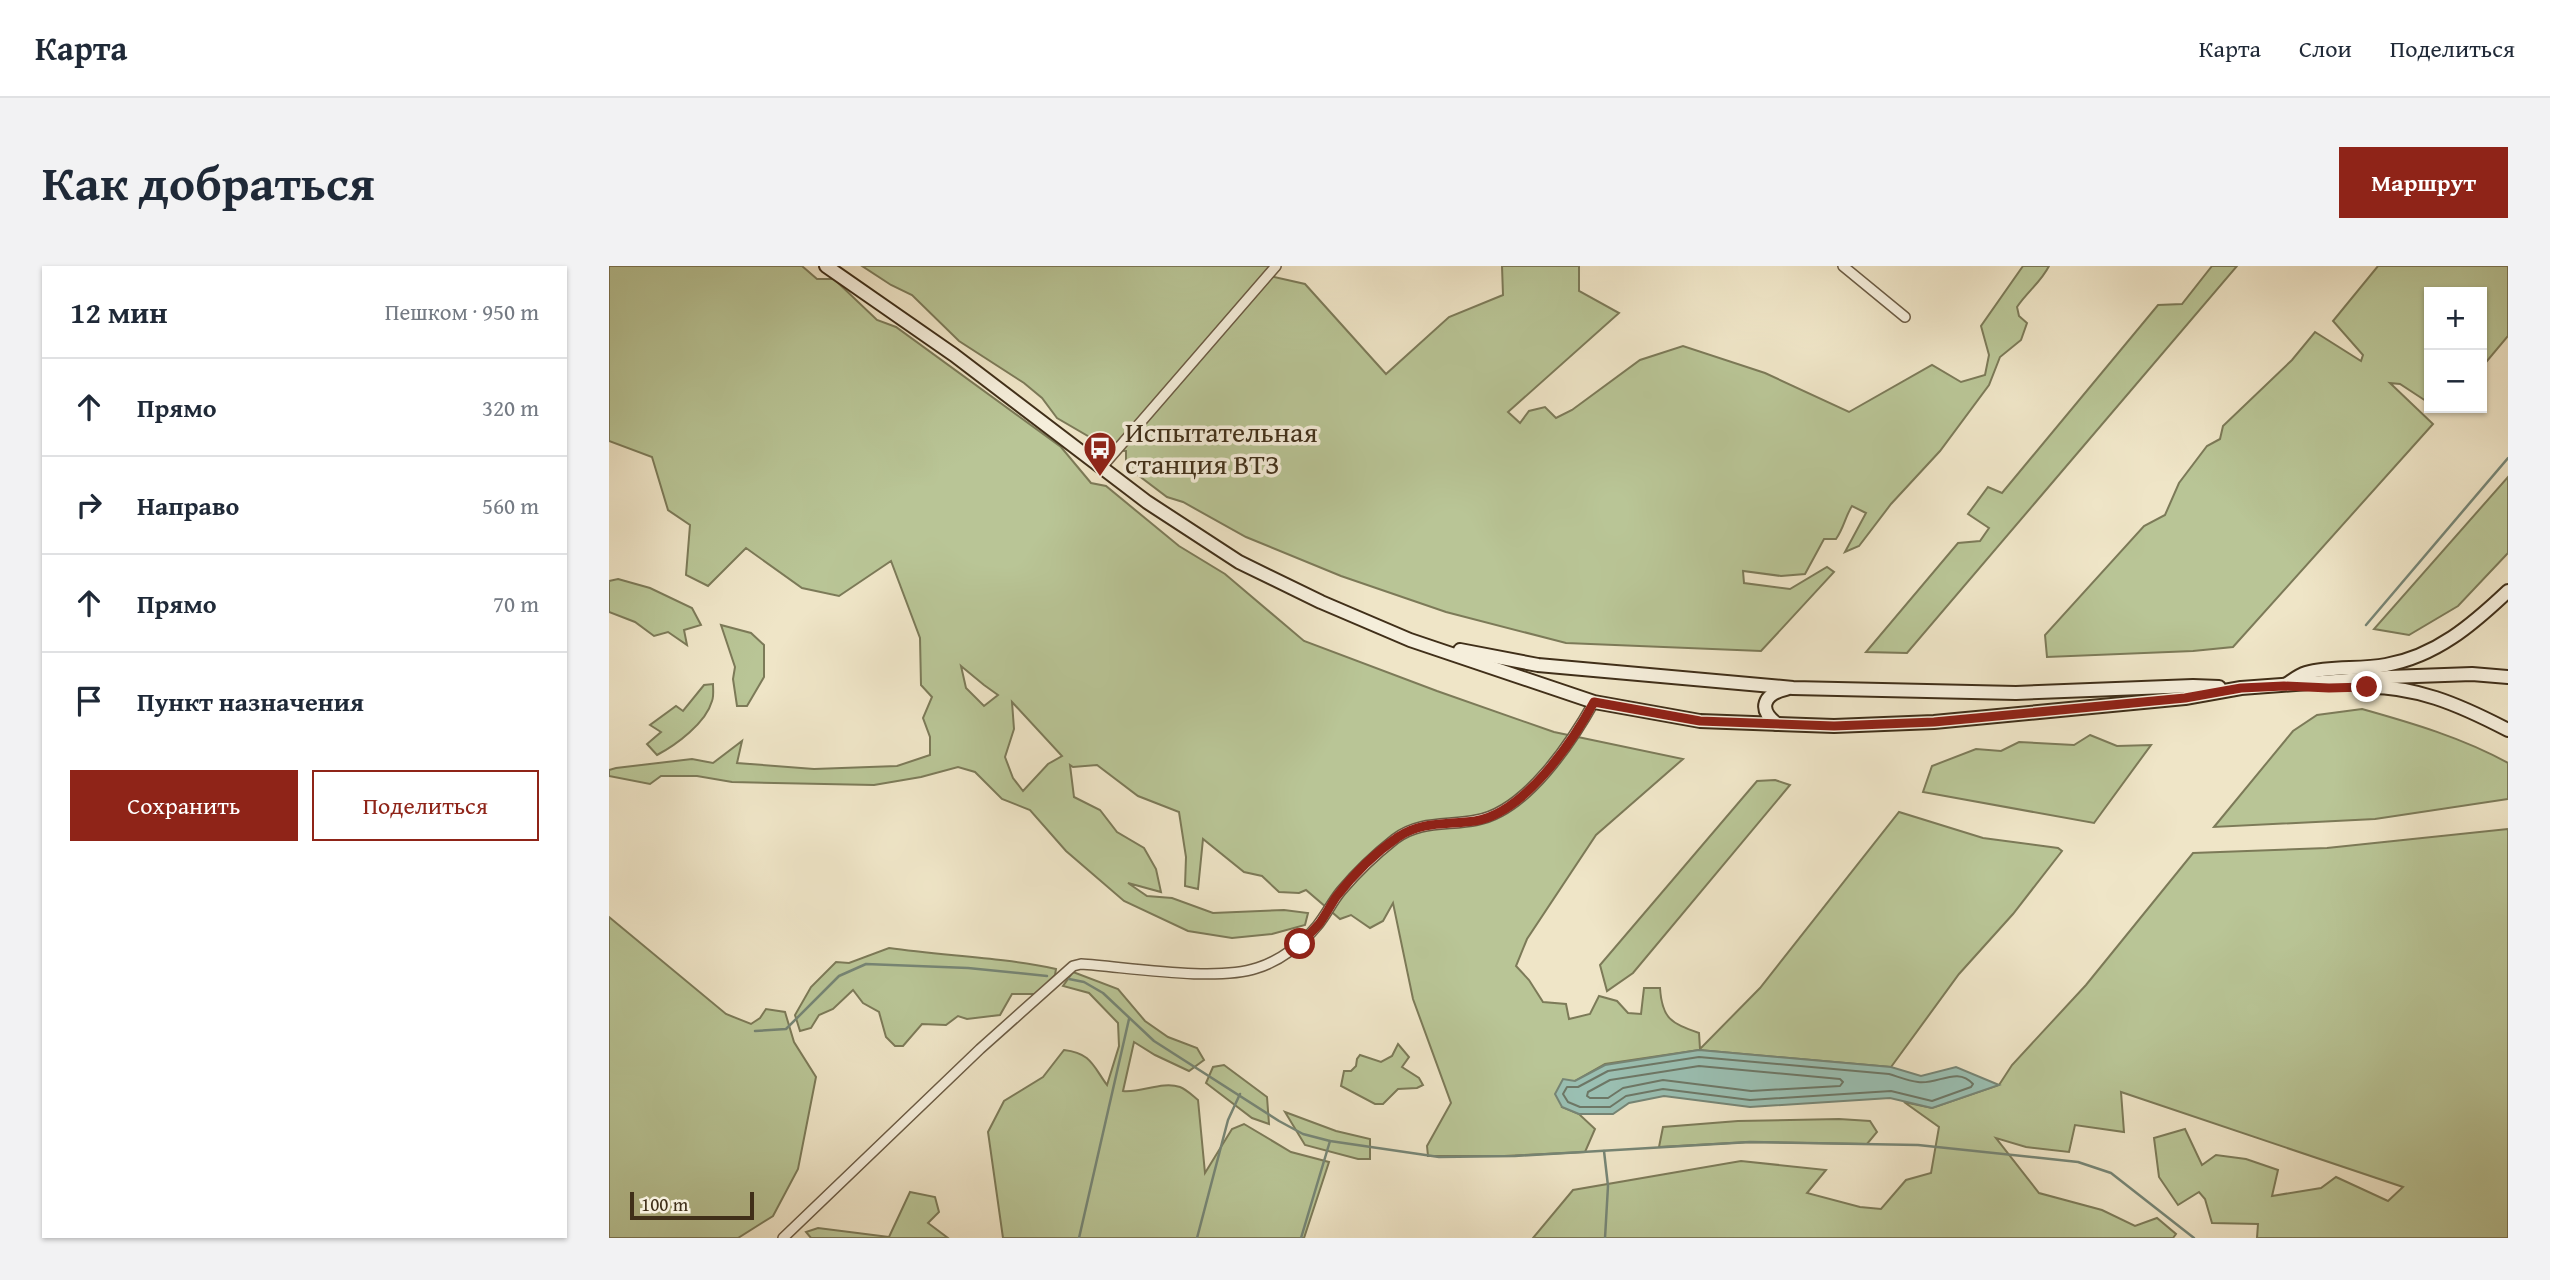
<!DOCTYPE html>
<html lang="ru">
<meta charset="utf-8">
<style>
body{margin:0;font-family:"Gentium Book Plus",serif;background:#f2f2f3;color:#1f2937}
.controls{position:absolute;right:21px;top:21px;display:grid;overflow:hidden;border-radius:0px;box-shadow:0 2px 5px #0004}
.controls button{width:63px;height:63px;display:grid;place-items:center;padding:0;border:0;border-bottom:2px solid #e0e1e3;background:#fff;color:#1f2937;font:35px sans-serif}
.scale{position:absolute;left:21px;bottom:18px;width:124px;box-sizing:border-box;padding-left:7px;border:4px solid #402f19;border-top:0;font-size:19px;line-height:24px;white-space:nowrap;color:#402f19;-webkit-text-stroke:5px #f5eedb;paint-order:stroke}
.stop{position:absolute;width:21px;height:21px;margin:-16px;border:5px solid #8f2418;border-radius:50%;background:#fff}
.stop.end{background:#8f2418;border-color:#fff;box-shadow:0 2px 7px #0008}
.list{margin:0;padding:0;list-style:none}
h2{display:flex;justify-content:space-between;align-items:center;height:91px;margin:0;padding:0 28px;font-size:30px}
h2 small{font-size:23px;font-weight:400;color:#747a83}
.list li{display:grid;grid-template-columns:46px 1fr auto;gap:21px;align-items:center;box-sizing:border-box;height:98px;padding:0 28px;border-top:2px solid #e0e1e3}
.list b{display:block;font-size:26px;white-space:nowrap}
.list em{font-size:23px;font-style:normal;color:#747a83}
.actions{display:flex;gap:14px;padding:21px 28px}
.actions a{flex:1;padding:16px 0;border:2px solid #8f2418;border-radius:0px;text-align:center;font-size:24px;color:#8f2418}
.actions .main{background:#8f2418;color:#fff}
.icon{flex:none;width:38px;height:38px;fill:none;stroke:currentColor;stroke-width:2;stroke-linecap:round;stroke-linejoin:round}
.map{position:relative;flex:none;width:1899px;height:972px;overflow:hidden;border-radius:0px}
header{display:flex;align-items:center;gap:42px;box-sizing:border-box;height:98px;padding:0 35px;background:#fff;border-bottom:2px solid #e0e1e3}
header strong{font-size:33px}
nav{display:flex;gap:38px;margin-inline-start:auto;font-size:24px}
.intro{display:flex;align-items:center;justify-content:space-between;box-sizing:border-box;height:168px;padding:0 42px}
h1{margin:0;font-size:49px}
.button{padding:18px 32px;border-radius:0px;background:#8f2418;color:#fff;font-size:24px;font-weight:700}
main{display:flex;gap:42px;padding:0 42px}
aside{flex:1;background:#fff;border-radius:0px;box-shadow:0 2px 5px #0004}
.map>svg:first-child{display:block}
.green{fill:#b9c596;stroke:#7c7a58;stroke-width:2;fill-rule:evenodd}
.water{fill:#9abfb2;stroke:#768575;stroke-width:2}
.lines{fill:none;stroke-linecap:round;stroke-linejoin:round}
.shore{stroke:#6d7766;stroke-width:2}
.stream{stroke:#768575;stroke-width:2.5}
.minor-casing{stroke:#6c5c44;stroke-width:12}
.secondary-casing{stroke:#402f19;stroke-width:16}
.minor{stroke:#f5eedb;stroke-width:9}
.secondary{stroke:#f5eedb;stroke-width:12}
.route{stroke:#8f2418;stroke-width:9}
.labels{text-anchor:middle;stroke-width:7;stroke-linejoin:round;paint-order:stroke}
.poi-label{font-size:28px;fill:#402f19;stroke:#f5eedb;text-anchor:start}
</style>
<header>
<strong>Карта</strong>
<nav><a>Карта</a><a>Слои</a><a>Поделиться</a></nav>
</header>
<div class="intro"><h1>Как добраться</h1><a class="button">Маршрут</a></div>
<main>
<aside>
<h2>12 мин<small>Пешком · 950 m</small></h2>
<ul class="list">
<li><svg class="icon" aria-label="ahead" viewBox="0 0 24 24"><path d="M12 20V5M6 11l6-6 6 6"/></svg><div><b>Прямо</b></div><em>320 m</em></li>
<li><svg class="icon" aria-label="right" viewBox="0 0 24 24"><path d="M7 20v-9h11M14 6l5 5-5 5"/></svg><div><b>Направо</b></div><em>560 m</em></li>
<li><svg class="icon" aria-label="ahead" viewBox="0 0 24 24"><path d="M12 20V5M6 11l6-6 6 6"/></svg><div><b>Прямо</b></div><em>70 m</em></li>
<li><svg class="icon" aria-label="arrive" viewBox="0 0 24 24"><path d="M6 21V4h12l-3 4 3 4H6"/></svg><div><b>Пункт назначения</b></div></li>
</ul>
<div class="actions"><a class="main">Сохранить</a><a>Поделиться</a></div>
</aside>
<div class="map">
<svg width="1899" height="972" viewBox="0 0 1899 972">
<rect width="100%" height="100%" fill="#efe5c7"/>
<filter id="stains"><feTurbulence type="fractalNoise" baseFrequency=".00286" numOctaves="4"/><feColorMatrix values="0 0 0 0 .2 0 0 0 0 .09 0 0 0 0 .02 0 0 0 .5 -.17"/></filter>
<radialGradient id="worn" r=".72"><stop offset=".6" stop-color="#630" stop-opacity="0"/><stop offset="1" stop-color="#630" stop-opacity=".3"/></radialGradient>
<!-- green -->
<g class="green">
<path d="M0 0H193L208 13H225L268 54 287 61 452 181 482 217 497 220 570 280 616 308 695 375 828 425 945 466 1074 493 987 569 918 673 907 700 920 714 934 736 957 738 960 753 981 748 990 730 1008 735 1019 747 1032 748 1035 722H1051C1053 753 1062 757 1090 767L1091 783 1151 722 1290 546 1374 572 1449 582 1453 585 1404 648 1350 708 1282 801 1090 784 996 798 966 815 953 841 970 848 986 863 976 886 895 890H819L818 880 842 837 804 733 784 637 774 655 761 662 742 649 731 653 697 624 690 627 670 626 653 610 635 606 594 573 589 623 576 620 577 591 570 546 529 530 488 499 464 501 461 499 465 531 491 544 508 566 535 582 547 603 552 626 519 617 538 630 563 632 604 647 675 644 699 647 696 659 663 668 623 672 579 665 515 635 457 585 421 544 393 533 366 506 349 501 312 511 265 519 123 516 88 510H52L41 518 0 510V504L7 502 83 493 104 497 133 475 128 497 205 503 288 500 321 489V471L314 452 323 431 312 419 311 372 282 295 230 330 193 322 137 282 99 320 77 309 81 259 59 244 43 191 0 175ZM352 400 375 419 389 429 375 440 357 422ZM403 436 453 490 439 498 414 525 404 512 396 491 405 463Z"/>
<path d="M253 0H664L665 11 696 18 777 108 840 51 894 29 893 0H970V25L1010 47 899 146 911 157 920 145 936 141 947 152 963 144 1031 94 1074 80 1156 107 1240 146 1323 99 1352 116 1376 109 1380 89 1372 60 1414 0H1440C1432 16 1418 26 1408 41L1410 50 1418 57 1412 74 1391 91 1380 119 1331 185 1282 238 1250 280 1236 286 1257 247 1243 240C1236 251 1235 262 1227 273H1215L1196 308 1172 310 1134 305 1135 317 1181 323 1218 301 1225 306 1152 385 957 377 837 346 732 310 637 271 574 236 558 231 517 200V185L503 184 448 152 433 132 415 117 350 75 303 29 282 19Z"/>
<polygon points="1603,0 1628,0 1298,387 1257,386 1349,277 1371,275 1380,262 1359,248 1379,221 1393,227 1549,39 1573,38"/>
<polygon points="1769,0 1899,0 1899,70 1873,101 1873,26 1820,26 1820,137 1791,118 1781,117 1824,158 1624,381 1584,385 1438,391 1436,369 1535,260 1556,249 1570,217 1598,180 1611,173 1614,160 1683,94 1706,66 1752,95 1754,89 1724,55"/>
<polygon points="1899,211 1899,287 1849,340 1800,369 1765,363"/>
<polygon points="9,313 41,322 83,342 92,359 75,364 78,379 59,366 45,370 26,356 0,346 0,315"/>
<polygon points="112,359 142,367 155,379 155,411 138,440 128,440 124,413 126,401"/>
<path d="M104 418C104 423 105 430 103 435 97 457 67 479 48 489L38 478 52 466 41 459 67 440 74 445 95 419Z"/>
<path d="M1753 443C1803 457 1854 472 1899 497V533L1766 553 1605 561 1684 465 1708 449Z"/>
<polygon points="1481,469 1508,480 1542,479 1485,557 1314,526 1323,500 1367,483 1392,485 1410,476 1465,479"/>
<polygon points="1166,514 1181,519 1024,707 998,725 991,699 1148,515"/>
<polygon points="1899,563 1899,972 1648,972 1649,958 1603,957 1596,933 1590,926 1569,939 1550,911 1545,872 1576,863 1593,899 1607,889 1637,893 1669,904 1663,930 1712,922 1727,911 1779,935 1794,921 1512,826 1515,866 1466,859 1460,886 1417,881 1387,872 1430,927 1493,944 1526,960 1548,952 1567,968 1564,972 924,972 964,924 1132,895 1217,904 1198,927 1251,941 1272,943 1297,914 1322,907 1330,861 1295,836 1323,842 1390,819 1403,799 1477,719 1584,587 1718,582"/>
<polygon points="0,651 117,748 142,758 151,752 157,743 176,746 185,776 207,811 189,903 164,950 129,972 0,972"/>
<path d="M280 682C336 690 392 691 447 703L446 709 427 728H403L391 749 358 753 349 750 337 759 313 758 294 780H286L277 771 270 746 254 737 244 724 224 743 210 749 202 762 191 765 186 749 202 721 227 696 240 697Z"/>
<path d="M464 706 509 723 536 755 559 771 588 782 595 794 580 805 546 789 525 776 514 825C532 827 553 815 571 821 577 823 584 830 589 834L596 907 623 863 635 858 682 886 720 896 695 972H394L379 866 395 835 434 811 455 784C482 787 484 800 498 819L510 780 509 757 480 727 454 720Z"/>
<polygon points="789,778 800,791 793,801 810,812 814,819 808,822 789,823 774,838 766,838 732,820 735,805 742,805 747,800 748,793 751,789 772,796 783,790"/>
<polygon points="615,799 658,831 660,858 643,852 597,817 604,801"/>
<polygon points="676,846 727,865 761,873 761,893 749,893 696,879"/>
<polygon points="1230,853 1261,855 1268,866 1258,878 1141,876 1050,881 1054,861 1129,855"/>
<polygon points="301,926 326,931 330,946 319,957 339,972 202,972 197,966 209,962 280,971"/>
</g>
<!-- water -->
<polygon class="water" points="1090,784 1282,801 1312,810 1347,801 1390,819 1323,842 1281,832 1141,841 1055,830 1020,837 1004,848 970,848 953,841 946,828 954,813 966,815 996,799"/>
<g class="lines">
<!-- shore -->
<g class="shore">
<path d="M1090 791 1280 808C1290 811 1300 815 1309 816 1329 819 1348 800 1364 818L1362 821 1323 835 1282 825 1141 834 1054 823 1017 830 1001 841H971L959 836 954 828 958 821H969L999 805Z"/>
<polygon points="1090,800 1231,813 1234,816 1231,820 1142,825 1054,814 1014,822 999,832 981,832 978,830 979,826 1001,814"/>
</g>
<!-- stream -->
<g class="stream">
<polyline points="1757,359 1899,192"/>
<polyline points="460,713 475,716 494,727 545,775 670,855 694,868 721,875 830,891 906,890 1141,876 1309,879 1469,896 1502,907 1585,972"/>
<polyline points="146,765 177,763 230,710 257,698 359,702 438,710"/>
<polyline points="995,885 999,920 996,972"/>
<polyline points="470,972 520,753"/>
<polyline points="588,972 619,854 631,828"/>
<polyline points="692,972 721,875"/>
</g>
<defs>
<g id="minor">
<polyline points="1234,0 1296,51"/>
<polyline points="492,202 667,0"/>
<path d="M174 972 371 783 464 700 472 698C518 701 606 716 648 702 671 695 693 678 708 660 717 649 723 636 732 625 748 606 767 588 786 573 811 554 839 560 868 554 917 545 962 477 985 436"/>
</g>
<g id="secondary">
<polyline points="217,0 345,89 538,236 630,296 712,336 801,374 985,436 1091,455 1225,460 1325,456 1576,432 1632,422 1780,411 1863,408 1899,411"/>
<polyline points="851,384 929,399 1184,422 1407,427 1584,420 1610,421"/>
<path d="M1678 418C1684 414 1690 409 1697 407 1722 400 1751 404 1777 399 1827 390 1863 359 1899 325"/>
<path d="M1749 421C1804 418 1851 439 1899 464"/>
<path d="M1168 458C1148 443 1155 428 1177 423"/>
</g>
</defs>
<!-- minor casing -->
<use href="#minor" class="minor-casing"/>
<!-- secondary casing -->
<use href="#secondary" class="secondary-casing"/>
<!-- minor -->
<use href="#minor" class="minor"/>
<!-- secondary -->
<use href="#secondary" class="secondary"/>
</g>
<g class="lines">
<!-- route -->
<path class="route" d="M691 678C697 671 704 665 710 658 716 650 721 640 727 631 744 609 766 587 789 571 813 555 838 559 866 555 915 547 963 477 985 436L1091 455 1225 460 1325 456 1576 432 1632 422 1675 420 1720 422 1758 421"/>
</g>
<!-- icons -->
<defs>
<symbol id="bus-pin" viewBox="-11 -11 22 30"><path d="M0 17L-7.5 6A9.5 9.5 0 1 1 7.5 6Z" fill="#8f2418" stroke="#f5eedb"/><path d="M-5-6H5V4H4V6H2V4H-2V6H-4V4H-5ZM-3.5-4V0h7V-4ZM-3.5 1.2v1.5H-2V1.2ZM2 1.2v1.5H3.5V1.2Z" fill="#fff"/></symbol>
</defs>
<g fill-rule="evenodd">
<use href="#bus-pin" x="472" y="163" width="38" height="52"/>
</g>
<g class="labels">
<!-- poi labels -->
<g class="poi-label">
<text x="516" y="176">Испытательная<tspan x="516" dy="32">станция ВТЗ</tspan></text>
</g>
</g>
<rect width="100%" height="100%" filter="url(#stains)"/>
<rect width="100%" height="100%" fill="url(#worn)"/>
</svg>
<div class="controls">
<button>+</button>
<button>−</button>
</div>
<div class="scale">100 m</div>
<div class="stop" style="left:691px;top:678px"></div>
<div class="stop end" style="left:1758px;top:421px"></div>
</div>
</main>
